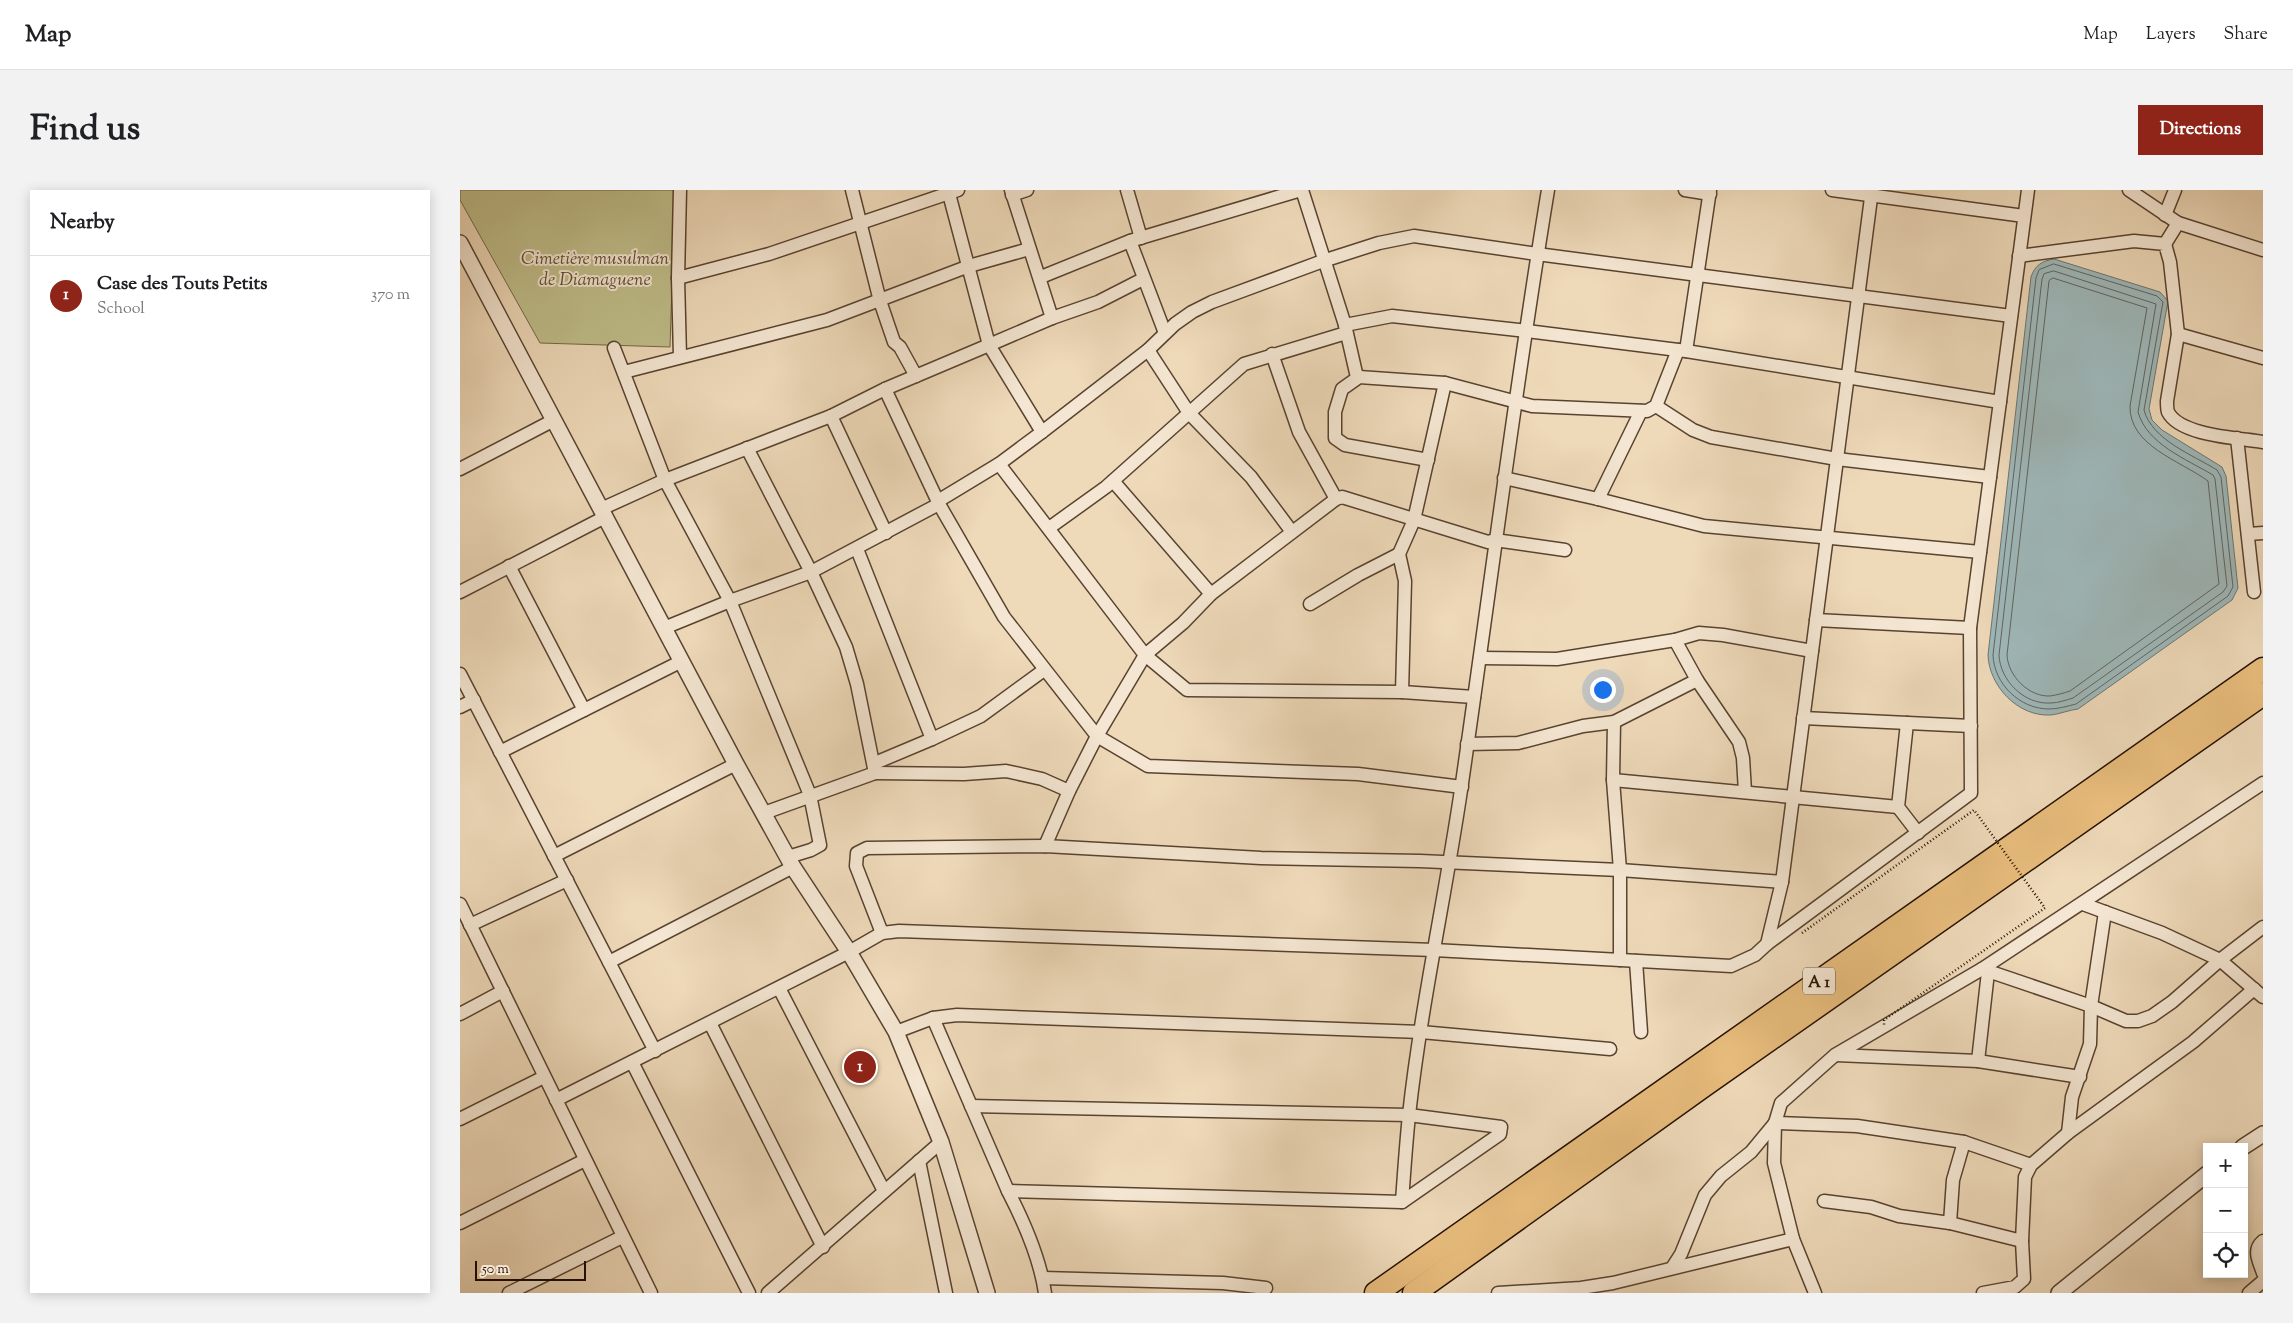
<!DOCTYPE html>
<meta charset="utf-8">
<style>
body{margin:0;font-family:"Sorts Mill Goudy",serif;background:#f2f2f2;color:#202124}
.controls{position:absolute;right:15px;bottom:15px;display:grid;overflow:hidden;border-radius:0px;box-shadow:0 2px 12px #0003}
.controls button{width:45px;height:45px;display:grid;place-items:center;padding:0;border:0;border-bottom:1px solid #e0e0e0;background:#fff;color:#202124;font:25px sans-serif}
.scale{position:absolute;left:15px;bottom:12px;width:111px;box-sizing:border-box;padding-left:5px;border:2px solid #261103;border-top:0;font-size:14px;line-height:18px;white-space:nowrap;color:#261103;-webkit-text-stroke:4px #f4e6d2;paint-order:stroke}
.you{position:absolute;left:1142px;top:499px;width:18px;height:18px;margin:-12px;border:4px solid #fff;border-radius:50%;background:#1a73e8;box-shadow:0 0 0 8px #1a73e833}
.badge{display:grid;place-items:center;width:32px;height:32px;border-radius:50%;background:#8f2418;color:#fff;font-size:16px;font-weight:700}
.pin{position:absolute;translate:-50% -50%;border:2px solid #fff;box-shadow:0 1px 5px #0006}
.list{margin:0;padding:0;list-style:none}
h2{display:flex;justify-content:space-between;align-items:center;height:65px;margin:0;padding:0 20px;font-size:21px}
h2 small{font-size:16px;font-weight:400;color:#757577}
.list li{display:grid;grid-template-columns:32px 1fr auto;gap:15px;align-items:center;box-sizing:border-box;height:80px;padding:0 20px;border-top:1px solid #e0e0e0}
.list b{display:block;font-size:19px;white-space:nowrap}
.list p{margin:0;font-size:16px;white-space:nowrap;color:#757577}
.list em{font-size:16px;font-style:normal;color:#757577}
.icon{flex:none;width:28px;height:28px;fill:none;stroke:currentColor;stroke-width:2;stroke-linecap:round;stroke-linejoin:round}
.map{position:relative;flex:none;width:1803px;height:1103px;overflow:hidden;border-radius:0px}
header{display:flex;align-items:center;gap:30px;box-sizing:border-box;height:70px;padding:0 25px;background:#fff;border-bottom:1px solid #e0e0e0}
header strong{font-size:24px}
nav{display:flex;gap:28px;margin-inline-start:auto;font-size:18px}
.intro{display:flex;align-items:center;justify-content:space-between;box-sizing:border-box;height:120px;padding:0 30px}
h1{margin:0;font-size:35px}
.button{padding:12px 22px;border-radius:0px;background:#8f2418;color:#fff;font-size:18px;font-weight:700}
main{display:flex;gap:30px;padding:0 30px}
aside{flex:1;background:#fff;border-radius:0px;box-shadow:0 2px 12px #0003}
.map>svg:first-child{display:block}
.green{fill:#bfbe8b;stroke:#726847}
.water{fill:#9eb8ba;stroke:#6e7571}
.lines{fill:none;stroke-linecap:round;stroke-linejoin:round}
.shore{stroke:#62645e;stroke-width:1}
.minor-casing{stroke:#584330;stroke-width:15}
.tertiary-casing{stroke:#584330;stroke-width:18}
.motorway-casing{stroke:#261103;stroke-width:25}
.minor{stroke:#f4e6d2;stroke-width:12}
.tertiary{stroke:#f4e6d2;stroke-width:15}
.motorway{stroke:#e7bc7c;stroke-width:22}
.path-bridge{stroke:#261103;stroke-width:2.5;stroke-dasharray:1 2.5;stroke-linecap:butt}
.labels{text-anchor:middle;stroke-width:4;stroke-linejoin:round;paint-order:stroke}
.shield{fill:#f4e6d2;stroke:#645141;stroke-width:1}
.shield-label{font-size:16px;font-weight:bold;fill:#261103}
.park-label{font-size:18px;font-style:italic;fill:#5c4e33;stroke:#f4e6d2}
</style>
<header>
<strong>Map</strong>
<nav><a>Map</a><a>Layers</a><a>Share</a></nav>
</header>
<div class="intro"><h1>Find us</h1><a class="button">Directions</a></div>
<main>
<aside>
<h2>Nearby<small></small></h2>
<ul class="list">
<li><span class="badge">1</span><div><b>Case des Touts Petits</b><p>School</p></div><em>370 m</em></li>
</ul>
</aside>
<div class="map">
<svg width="1803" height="1103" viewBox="0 0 1803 1103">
<rect width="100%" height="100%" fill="#eed9b9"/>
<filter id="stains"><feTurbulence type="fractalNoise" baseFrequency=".004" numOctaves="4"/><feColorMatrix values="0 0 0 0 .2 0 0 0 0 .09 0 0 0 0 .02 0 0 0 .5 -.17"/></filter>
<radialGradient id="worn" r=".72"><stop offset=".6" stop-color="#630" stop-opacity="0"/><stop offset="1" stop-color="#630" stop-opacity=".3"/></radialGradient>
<!-- green -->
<polygon class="green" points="0,0 215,0 210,157 80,153 0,10"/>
<!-- water -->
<path class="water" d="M1594 69 1700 102 1708 111 1689 219 1692 230 1702 240 1762 277 1766 286 1778 398 1772 410 1618 519C1609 520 1600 524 1591 525 1558 527 1529 496 1528 465L1571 87C1575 75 1582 71 1594 69Z"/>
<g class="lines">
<!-- shore -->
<g class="shore">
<path d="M1594 74 1697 106 1703 112 1684 220C1692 250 1733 265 1757 280L1761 287 1773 397 1768 406 1616 514C1608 516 1598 519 1589 519 1560 519 1534 494 1533 465L1576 88 1579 80Z"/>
<path d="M1594 81 1696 114 1678 222C1687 254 1726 269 1753 285L1755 289 1767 396 1763 402 1613 508C1606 510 1598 513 1591 513 1564 515 1540 490 1539 465L1582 89 1584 84Z"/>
<path d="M1593 88 1687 118 1670 216C1669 256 1721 271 1748 291L1759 394 1610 501C1604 503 1597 505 1590 506 1569 507 1548 486 1547 465L1589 91Z"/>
</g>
<defs>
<g id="minor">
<polyline points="220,0 218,88 220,167"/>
<polyline points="392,0 420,111 434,152 440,157 456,186"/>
<polyline points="488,0 529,155 582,242"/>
<polyline points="551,0 592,128"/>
<polyline points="667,0 681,48"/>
<polyline points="842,0 885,135 896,183 899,187"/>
<polyline points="1225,0 1250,4"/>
<polyline points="1372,0 1564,26"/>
<polyline points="1669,0 1718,33 1803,60"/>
<polyline points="552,5 567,0"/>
<polyline points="1705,25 1715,0"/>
<polyline points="670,51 705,143"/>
<polyline points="1705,54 1718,33"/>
<path d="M1559 66 1674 51 1705 54 1710 72 1718 144 1707 211C1707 214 1707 219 1708 222 1720 246 1780 248 1803 252"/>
<polyline points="581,87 670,51 841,0"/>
<polyline points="218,88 309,64 498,0"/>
<polyline points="885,135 932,126 1067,141 1226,161 1540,212"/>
<polyline points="1718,144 1803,168"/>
<polyline points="154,158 205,290 270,411 350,605 360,655 351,660 328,667"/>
<polyline points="688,160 729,223 791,287 832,342"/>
<polyline points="1226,161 1250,0"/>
<polyline points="812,164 839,242 876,309"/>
<polyline points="164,182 367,130 509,76 569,59"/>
<polyline points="425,199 479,314 544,427 637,546 688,576 898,584 1002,597"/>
<polyline points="1196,216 1233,240 1251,247 1377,269 1530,287"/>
<polyline points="371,226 426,343"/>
<polyline points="1777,248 1794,402"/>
<polyline points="287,258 351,382 386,457 397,494 415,583 304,623"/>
<polyline points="968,270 885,255 875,248 875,222 882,199 899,187 985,193 1072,216 1187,221 1196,216 1218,160"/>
<polyline points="539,274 685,465 727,500 942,502 1014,507"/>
<polyline points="0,279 94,230"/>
<polyline points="1044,288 1138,309 1244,336 1520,362"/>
<polyline points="653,291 751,404"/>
<polyline points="1138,309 1181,221"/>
<polyline points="478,311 539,274 582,242 688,160 715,134 732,122 752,112 863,71 919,53 954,46 1077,64 1551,126"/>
<polyline points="141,319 205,290 371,226 425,199 529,155 592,128 638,112 683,89"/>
<polyline points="589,338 646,297 784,174 886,143"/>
<polyline points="1788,344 1803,343"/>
<polyline points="397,359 472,549"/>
<polyline points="49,376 124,520"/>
<polyline points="0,402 145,327"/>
<polyline points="850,414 898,385 939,364"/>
<polyline points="1356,430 1510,438"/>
<polyline points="204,438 270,411 351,382 479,314"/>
<polyline points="1215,450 1237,490 1279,552 1283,568 1285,602"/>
<polyline points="1020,468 1097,469 1215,450 1239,443 1263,445 1352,461"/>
<polyline points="0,484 195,861"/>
<polyline points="942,502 945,391 939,364 954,330 985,193"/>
<polyline points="0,517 14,510"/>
<polyline points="1343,528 1511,536"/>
<polyline points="1154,532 1153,590 1160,680 1160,770"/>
<polyline points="1447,533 1438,617 1458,643"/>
<polyline points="1007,554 1058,553 1123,536 1154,532 1237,490"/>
<polyline points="40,562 222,471"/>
<polyline points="415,573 472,549 521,526 584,480"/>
<polyline points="415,583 504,584 546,581 582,589 609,601"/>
<polyline points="1153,590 1438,617"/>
<polyline points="585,656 609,601 637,546 685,465 723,433 751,404 876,309 882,307 1028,352 1035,350 1105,360"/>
<polyline points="94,666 276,574"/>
<polyline points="0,714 191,1103"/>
<polyline points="1623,714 1702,743 1760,770 1803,807"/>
<polyline points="10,735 107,690"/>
<polyline points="422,743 396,676 397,663 407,658 585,656 801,668 960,671 1160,680 1322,692"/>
<polyline points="1307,754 1511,603 1510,438 1568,0"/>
<polyline points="1176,771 1181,842"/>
<polyline points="149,772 333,677"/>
<polyline points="1522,779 1631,816 1666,831 1678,831 1692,826 1712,812 1760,770 1803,737"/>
<polyline points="319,798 424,1001"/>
<polyline points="0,824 43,801"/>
<path d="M473 828 548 1001C564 1032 580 1068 585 1103"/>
<polyline points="250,833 363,1057"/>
<polyline points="436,842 473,828 497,825 961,842 1150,859"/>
<polyline points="1376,865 1518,871 1620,887"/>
<polyline points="1518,871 1528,782"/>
<polyline points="172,872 289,1103"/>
<polyline points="96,910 389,762 422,743 439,741 974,760 1271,776 1295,765 1307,754 1322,692 1412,0"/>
<polyline points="511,916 949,925 1041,937 1040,944 942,1012"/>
<polyline points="0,929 84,887"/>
<polyline points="1315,933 1397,936 1504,952 1571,975"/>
<polyline points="1608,943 1612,907 1630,854 1631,816 1645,722"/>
<polyline points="459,971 486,1103"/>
<path d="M548 1001 942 1012C944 983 946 954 949 925 961 816 985 708 1001 600 1030 400 1055 199 1088 0"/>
<polyline points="1364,1011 1411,1017 1439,1026 1490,1033 1562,1051"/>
<polyline points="0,1033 125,970"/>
<polyline points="1490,1033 1493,990 1504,952"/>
<path d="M1803 1051C1792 1060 1799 1071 1803 1083"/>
<polyline points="1212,1078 1221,1064 1245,1005 1261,986 1291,962 1315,933"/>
<polyline points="583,1088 763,1093 806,1098"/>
<polyline points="49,1103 162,1047"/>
<polyline points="308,1103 481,952"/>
<polyline points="1038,1103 1121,1098 1153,1093 1333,1049"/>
<polyline points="1355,1103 1333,1049 1314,973 1315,933 1321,913 1375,865 1522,779 1803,593"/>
<polyline points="1523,1103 1555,1097 1564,1089 1562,1051 1565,987 1571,975 1608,943 1733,852 1794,799"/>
<polyline points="1789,1103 1803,1091"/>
</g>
<g id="tertiary">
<polyline points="0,53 276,574 333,677 389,762 436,842 481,952 527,1103"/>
<polyline points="1783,957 1803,944"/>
<polyline points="1599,1103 1747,984"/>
</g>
<g id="motorway">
<polyline points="916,1103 1803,479"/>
<polyline points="954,1103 1243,896 1803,504"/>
</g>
</defs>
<!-- minor casing -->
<use href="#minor" class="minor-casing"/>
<!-- tertiary casing -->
<use href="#tertiary" class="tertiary-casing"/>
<!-- motorway casing -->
<use href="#motorway" class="motorway-casing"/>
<!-- minor -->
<use href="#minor" class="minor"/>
<!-- tertiary -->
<use href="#tertiary" class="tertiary"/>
<!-- motorway -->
<use href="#motorway" class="motorway"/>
<!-- path-bridge -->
<polyline class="path-bridge" points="1342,743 1514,620 1585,718 1424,830 1424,837"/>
</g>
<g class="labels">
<!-- shield labels -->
<rect class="shield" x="1343" y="777.5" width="32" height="27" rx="4"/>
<g class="shield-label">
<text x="1359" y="797">A 1</text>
</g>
<!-- park labels -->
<g class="park-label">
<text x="135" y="74">Cimetière musulman<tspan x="135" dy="21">de Diamaguene</tspan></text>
</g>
</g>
<rect width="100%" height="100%" filter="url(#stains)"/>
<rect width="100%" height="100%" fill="url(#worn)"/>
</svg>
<div class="controls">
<button>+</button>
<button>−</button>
<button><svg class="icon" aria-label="locate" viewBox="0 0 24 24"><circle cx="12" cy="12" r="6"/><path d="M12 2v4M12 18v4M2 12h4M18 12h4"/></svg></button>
</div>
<div class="scale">50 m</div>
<div class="you"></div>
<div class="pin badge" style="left:400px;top:877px">1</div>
</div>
</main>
